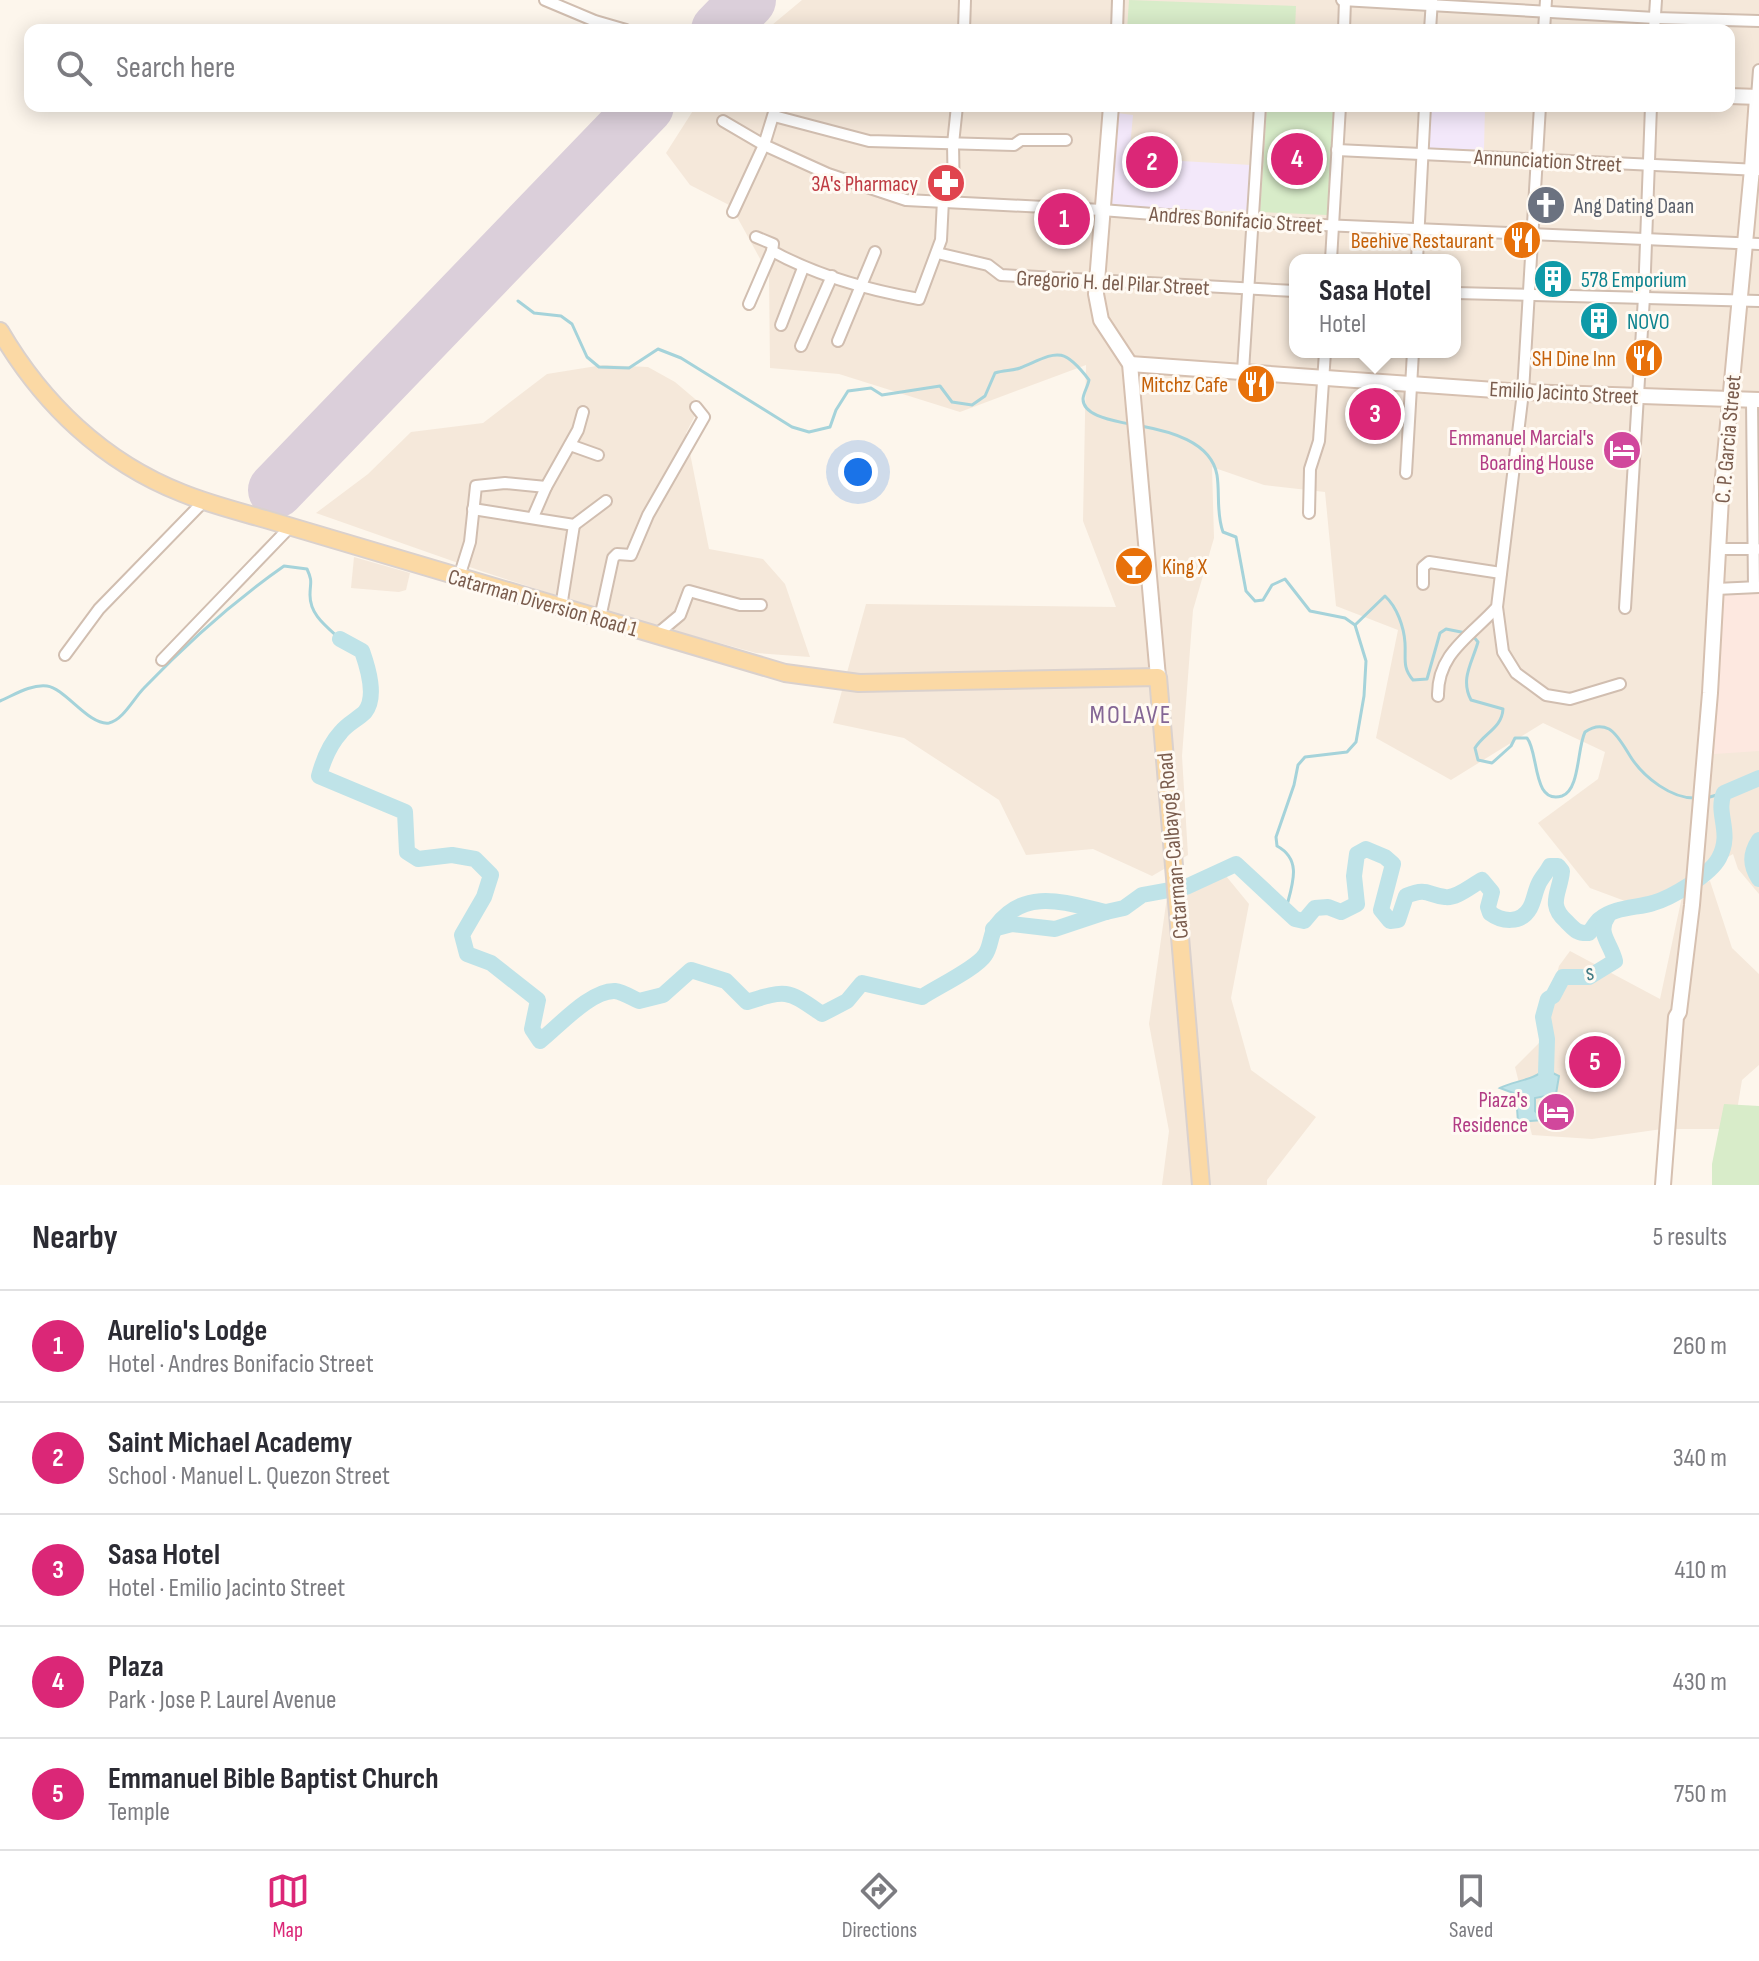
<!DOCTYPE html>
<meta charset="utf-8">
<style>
body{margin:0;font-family:"Sofia Sans Condensed",sans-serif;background:#f7f7f7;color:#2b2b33}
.you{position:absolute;left:858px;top:472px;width:28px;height:28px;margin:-20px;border:6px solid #fff;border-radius:50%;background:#1a73e8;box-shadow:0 0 0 12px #1a73e833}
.badge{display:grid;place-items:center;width:52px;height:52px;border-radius:50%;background:#db2777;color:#fff;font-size:26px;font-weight:700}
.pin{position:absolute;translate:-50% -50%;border:4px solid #fff;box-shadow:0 2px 8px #0006}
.popup{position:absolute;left:1289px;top:254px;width:172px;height:104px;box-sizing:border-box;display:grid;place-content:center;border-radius:16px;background:#fff;filter:drop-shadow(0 2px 6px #0005);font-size:26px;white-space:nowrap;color:#7c7c81}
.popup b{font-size:30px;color:#2b2b33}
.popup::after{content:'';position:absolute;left:50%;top:100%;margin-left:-16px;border:16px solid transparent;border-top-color:#fff}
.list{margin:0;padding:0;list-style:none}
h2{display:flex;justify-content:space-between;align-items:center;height:104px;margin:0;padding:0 32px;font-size:34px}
h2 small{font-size:26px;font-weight:400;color:#7c7c81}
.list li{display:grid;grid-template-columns:52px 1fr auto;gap:24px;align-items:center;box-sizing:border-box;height:112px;padding:0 32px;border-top:2px solid #e1e1e2}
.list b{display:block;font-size:30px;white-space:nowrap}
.list p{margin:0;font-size:26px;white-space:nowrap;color:#7c7c81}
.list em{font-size:26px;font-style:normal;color:#7c7c81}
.icon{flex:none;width:44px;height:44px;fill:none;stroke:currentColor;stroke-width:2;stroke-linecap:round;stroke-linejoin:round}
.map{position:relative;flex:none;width:1759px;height:1185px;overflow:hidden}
.search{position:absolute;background:#fff;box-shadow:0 4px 20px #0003;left:24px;right:24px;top:24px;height:88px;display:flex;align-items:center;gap:20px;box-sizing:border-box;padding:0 28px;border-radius:16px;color:#7c7c81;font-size:30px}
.sheet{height:664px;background:#fff}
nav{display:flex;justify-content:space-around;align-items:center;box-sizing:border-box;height:112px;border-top:2px solid #e1e1e2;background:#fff;font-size:22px;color:#7c7c81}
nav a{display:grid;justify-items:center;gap:4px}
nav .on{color:#db2777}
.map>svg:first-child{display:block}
.residential{fill:#f5e8da;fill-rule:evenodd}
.commercial{fill:#fde8e0}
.education{fill:#f3e8fa}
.green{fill:#d8ecc9}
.water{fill:#bfe3e8;stroke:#a5d3da;stroke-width:2}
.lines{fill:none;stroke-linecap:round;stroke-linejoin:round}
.stream{stroke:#a5d3da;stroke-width:3}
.river{stroke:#bfe3e8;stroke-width:16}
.runway{stroke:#dbcfda;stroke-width:56}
.street-casing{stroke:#d1beb0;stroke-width:14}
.secondary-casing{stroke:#d6c0b0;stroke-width:18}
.primary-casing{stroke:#dad1cd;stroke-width:20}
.street{stroke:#fff;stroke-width:10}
.secondary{stroke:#fff;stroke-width:14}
.primary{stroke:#fbd9a5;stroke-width:16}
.labels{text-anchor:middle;stroke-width:6;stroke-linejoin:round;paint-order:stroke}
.street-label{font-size:22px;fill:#7a5c4d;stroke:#fffaf3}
.health-label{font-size:22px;fill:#be3a42;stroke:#fffaf3;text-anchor:end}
.worship-label{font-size:22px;fill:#5b616d;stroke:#fffaf3;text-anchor:start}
.food-label{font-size:22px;fill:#c56008;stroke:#fffaf3;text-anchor:end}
.culture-label{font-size:22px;fill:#0d838f;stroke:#fffaf3;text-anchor:start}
.hotel-label{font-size:22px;fill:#b23c85;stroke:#fffaf3;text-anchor:end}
.water-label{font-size:24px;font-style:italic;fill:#437c86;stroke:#fffaf3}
.quarter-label{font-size:26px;letter-spacing:2px;fill:#846695;stroke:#fffaf3}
</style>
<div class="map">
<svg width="1759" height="1185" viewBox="0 0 1759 1185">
<rect width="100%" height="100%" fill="#fdf6ec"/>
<!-- residential -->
<g class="residential">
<path d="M802 0H1759V894L1738 869 1733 854 1698 874 1668 897 1625 901 1590 888 1538 823 1598 779 1605 752 1543 723 1451 780 1376 738 1398 630 1336 606 1325 492 1264 485 1212 467 1214 538 1193 610 1182 756 1188 855 1152 876 1093 849 1026 855 999 800 904 738 833 723 866 604 1116 607 1083 521 1086 365 960 412 839 374 770 368 769 275 731 206 690 185 666 153 696 106H1729V30H766ZM1295 260H1455V352H1295Z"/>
<polygon points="603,365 648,367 675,382 701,404 686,433 709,549 763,559 785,584 810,657 756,653 617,615 481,571 316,513 368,474 411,432 483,423 547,374"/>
<polygon points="354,557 410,573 406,590 399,592 351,588"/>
<polygon points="1226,876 1249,904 1231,998 1251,1070 1316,1117 1267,1180 1267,1185 1162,1185 1169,1131 1149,1024 1167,897"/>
<polygon points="1710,881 1732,948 1759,974 1759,1065 1742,1080 1734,1129 1662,1129 1592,1139 1532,1135 1515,1067 1539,1043 1559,966 1570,951 1660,999 1683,892"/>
</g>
<!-- commercial -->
<polygon class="commercial" points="1759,592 1759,751 1714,754 1722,593"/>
<!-- education -->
<g class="education">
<polygon points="1428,106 1485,106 1484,150 1427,148"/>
<polygon points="1117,113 1133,115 1129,158 1251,165 1247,212 1111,206"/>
</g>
<!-- green -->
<g class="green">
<polygon points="1129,0 1296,6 1295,30 1127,30"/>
<polygon points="1267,106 1334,106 1327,215 1260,212"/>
<polygon points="1724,1104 1759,1106 1759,1185 1712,1185 1712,1164"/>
</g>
<!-- water -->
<path class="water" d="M1545 1069 1559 1076 1556 1094 1535 1098V1111L1544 1120 1518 1122 1516 1094 1500 1088C1513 1081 1535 1080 1545 1069Z"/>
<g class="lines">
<!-- stream -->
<g class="stream">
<path d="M518 301 534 313 561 316 572 324 587 357 599 367 629 368 658 349 681 358 792 427 809 432 830 427 836 410 848 391 871 388 882 395 940 386 952 402 972 405 985 396 995 373C1004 370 1012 371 1020 368 1056 353 1062 344 1089 380 1088 386 1083 394 1083 399 1083 417 1117 421 1129 424"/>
<path d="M1141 426C1168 431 1211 441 1217 475 1220 494 1216 513 1223 532L1236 537 1246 591 1255 601 1263 600 1272 585 1285 579 1310 611 1345 618 1355 625 1366 661 1364 696 1356 742 1347 752 1305 757 1298 765 1294 785 1276 837 1277 846C1303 860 1292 885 1286 909"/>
<path d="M1355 625 1385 596C1397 607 1404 627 1405 643 1406 659 1402 667 1413 680L1427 679 1440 633 1446 629 1466 633"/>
<path d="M1473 636 1478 642C1472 663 1460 679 1471 700L1503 709C1502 728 1484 733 1475 748L1478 760 1492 763 1511 746 1515 738H1527C1539 752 1532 805 1562 796 1580 790 1577 748 1585 732 1592 727 1601 725 1609 729 1618 734 1626 750 1632 759 1645 778 1671 798 1694 798"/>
<path d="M0 701C14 695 31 684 47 686 65 688 89 726 109 723 123 720 134 698 144 688 186 644 234 601 284 566L307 569C313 582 310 582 310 595 310 615 326 626 340 639"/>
<polyline points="1706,798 1724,793"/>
</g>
<!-- river -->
<g class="river">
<path d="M340 639 362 651C368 668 377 697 365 712 358 719 347 724 341 732 330 744 323 761 319 776L405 812 407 852 418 859 452 855 475 859 491 875 484 897 462 935 467 954 491 963 538 1000 532 1029 540 1041C560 1025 591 990 615 991 623 992 632 998 639 1001L663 995 691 970 726 981 747 1002C788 989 787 990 822 1014L847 1001 862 983 922 997C937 987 977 968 985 955 991 947 990 935 996 926 1025 887 1066 903 1106 912"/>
<path d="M1759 840C1750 854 1750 865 1759 879"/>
<path d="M993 929 1012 924 1055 929 1106 912 1124 908 1142 895 1186 887 1236 864 1295 919 1304 921 1315 908 1328 907 1341 912 1357 904 1354 876 1357 854 1366 849 1385 857 1393 864 1381 910 1390 921 1398 920 1406 896C1428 887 1427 895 1445 897 1456 899 1472 885 1482 880L1492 892 1488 907 1490 913C1502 922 1521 924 1530 908 1534 901 1535 891 1539 883 1542 877 1547 872 1550 866H1558L1562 871C1560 893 1547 904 1566 921 1574 929 1577 934 1589 933 1592 929 1596 922 1600 919 1614 907 1637 908 1653 903 1671 898 1710 875 1719 858 1733 832 1715 814 1724 793L1759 778"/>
<path d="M1546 1073 1547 1039 1543 1017 1548 999 1553 996 1563 977H1589L1615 961C1611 943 1596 933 1608 916"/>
</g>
<!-- runway -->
<g class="runway">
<polyline points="719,30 748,0"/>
<polyline points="276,490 646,106"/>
</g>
<defs>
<g id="street">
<polyline points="545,0 595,21 626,30"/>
<polyline points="1342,0 1655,18 1759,21"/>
<polyline points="964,30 965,0"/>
<polyline points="1117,30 1118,0"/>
<polyline points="1344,30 1345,0"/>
<polyline points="1430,30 1432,0"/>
<polyline points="1544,30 1546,0"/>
<polyline points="1654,30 1656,0"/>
<polyline points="1757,97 1759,70"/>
<polyline points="776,106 764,145 828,174 906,200 1102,210 1254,222 1759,244"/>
<polyline points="774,116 869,141 1014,145 1021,140 1066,140"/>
<polyline points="723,121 764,145 733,212"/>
<polyline points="1337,150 1759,170"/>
<polyline points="954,201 953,144 957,106"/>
<path d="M756 237 773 244 772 251C817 276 868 290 919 299L941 240 943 200"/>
<polyline points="937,253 988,265 1001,275 1295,291"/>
<polyline points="1331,260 1340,106"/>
<polyline points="1417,260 1425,106"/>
<polyline points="1455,293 1759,301"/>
<polyline points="749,304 772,251"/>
<polyline points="781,325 803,268"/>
<polyline points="838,341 875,252"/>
<polyline points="801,346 832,276"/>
<polyline points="1243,371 1260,106"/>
<polyline points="1752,401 1754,587"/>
<polyline points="570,445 598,455"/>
<polyline points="1406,473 1413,352"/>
<polyline points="473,509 574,525 606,501"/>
<polyline points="1309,513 1310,469 1319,441 1325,352"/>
<polyline points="533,517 546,487"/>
<polyline points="1718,549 1757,549"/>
<polyline points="459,577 470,542 476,486 505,483 546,487 578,430 583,412"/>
<polyline points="1423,584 1423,567 1429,562 1501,573"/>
<polyline points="1716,589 1759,587"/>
<polyline points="561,607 574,525"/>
<polyline points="1497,607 1503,652 1516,673 1546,695 1570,699 1620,684"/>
<polyline points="1625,608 1644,297 1651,106"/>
<polyline points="600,618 613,558 617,554 631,555 648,515 704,417 696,407"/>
<polyline points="656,635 680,615 689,591 740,605 761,605"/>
<polyline points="65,655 99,609 205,500"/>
<polyline points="162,660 290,527"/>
<path d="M1438 696C1437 653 1471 636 1497 607L1523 392 1540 106"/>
</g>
<g id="secondary">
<polyline points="1729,96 1759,97"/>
<polyline points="1111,106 1096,294 1101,320 1130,364 1158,677"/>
<polyline points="1130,364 1523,392 1759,400"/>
<polyline points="1663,1185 1676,1017 1679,1012 1692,905 1710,693 1721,498 1752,169 1757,97"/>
</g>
<path id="primary" d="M0 331C42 403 103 462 182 493 209 504 237 511 265 519L785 673 859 683 1158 677 1201 1185"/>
</defs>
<!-- street casing -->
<use href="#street" class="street-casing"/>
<!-- secondary casing -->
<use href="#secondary" class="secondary-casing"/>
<!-- primary casing -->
<use href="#primary" class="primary-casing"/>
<!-- street -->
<use href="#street" class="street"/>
<!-- secondary -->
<use href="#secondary" class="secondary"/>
<!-- primary -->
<use href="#primary" class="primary"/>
</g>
<!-- icons -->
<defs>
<symbol id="pharmacy-disc" viewBox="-11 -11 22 22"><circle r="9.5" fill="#e0444e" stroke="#fffaf3"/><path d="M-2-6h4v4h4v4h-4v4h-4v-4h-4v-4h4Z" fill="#fff"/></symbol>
<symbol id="church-disc" viewBox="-11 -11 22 22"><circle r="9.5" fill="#6b7280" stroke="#fffaf3"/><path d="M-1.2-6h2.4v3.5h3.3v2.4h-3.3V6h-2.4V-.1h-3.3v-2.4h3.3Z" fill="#fff"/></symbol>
<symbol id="restaurant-disc" viewBox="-11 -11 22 22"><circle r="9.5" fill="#e8710a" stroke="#fffaf3"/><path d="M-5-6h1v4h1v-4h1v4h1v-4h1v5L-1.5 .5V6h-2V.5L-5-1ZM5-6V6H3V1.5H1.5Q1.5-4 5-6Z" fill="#fff"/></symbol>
<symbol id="building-disc" viewBox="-11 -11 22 22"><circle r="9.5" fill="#0f9aa8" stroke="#fffaf3"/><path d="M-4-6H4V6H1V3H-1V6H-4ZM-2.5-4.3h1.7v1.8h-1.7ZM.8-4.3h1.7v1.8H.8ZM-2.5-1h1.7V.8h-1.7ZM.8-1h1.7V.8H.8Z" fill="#fff"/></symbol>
<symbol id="hotel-disc" viewBox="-11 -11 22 22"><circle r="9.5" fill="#d1479c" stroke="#fffaf3"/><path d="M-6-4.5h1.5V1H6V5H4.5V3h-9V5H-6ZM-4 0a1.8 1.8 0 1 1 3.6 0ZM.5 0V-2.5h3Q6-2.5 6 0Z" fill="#fff"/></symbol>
<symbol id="bar-disc" viewBox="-11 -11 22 22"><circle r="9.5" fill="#e8710a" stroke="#fffaf3"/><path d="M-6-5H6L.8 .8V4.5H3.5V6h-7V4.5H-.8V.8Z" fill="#fff"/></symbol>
</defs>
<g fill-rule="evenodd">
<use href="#pharmacy-disc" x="924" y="161" width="44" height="44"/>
<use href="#church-disc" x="1524" y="183" width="44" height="44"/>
<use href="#restaurant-disc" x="1500" y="218" width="44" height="44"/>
<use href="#building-disc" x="1531" y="257" width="44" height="44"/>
<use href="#building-disc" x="1577" y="299" width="44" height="44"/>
<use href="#restaurant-disc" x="1622" y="336" width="44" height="44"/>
<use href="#restaurant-disc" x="1234" y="362" width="44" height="44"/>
<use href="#hotel-disc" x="1600" y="428" width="44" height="44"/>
<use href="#bar-disc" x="1112" y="544" width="44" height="44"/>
<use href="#hotel-disc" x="1534" y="1090" width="44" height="44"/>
</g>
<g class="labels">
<!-- street labels -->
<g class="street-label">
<text transform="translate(1548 160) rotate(3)" y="8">Annunciation Street</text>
<text transform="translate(1236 219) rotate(4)" y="8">Andres Bonifacio Street</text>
<text transform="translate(1113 282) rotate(3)" y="8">Gregorio H. del Pilar Street</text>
<text transform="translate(1564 392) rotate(3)" y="8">Emilio Jacinto Street</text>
<text transform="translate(1727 439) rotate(-85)" y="8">C. P. Garcia Street</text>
<text transform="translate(543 602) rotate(16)" y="8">Catarman Diversion Road 1</text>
<text transform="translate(1172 846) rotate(-95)" y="8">Catarman-Calbayog Road</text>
</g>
<!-- health labels -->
<g class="health-label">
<text x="918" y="191">3A's Pharmacy</text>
</g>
<!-- worship labels -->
<g class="worship-label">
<text x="1574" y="213">Ang Dating Daan</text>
</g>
<!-- food labels -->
<g class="food-label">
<text x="1494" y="248">Beehive Restaurant</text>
<text x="1616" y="366">SH Dine Inn</text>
<text x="1228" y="392">Mitchz Cafe</text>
<text x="1162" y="574" text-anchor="start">King X</text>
</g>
<!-- culture labels -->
<g class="culture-label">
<text x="1581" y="287">578 Emporium</text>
<text x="1627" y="329">NOVO</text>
</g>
<!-- hotel labels -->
<g class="hotel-label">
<text x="1594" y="445">Emmanuel Marcial's<tspan x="1594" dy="25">Boarding House</tspan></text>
<text x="1528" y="1107">Piaza's<tspan x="1528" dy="25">Residence</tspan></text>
</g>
<!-- water labels -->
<g class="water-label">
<text transform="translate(1589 972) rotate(-18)" y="8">s</text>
</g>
<!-- quarter labels -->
<g class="quarter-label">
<text x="1131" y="723">MOLAVE</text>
</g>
</g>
</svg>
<div class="you"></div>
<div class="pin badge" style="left:1064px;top:219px">1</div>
<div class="pin badge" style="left:1152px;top:162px">2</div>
<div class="pin badge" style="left:1375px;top:414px">3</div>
<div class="popup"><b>Sasa Hotel</b>Hotel</div>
<div class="pin badge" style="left:1297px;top:159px">4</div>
<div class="pin badge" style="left:1595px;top:1062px">5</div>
<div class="search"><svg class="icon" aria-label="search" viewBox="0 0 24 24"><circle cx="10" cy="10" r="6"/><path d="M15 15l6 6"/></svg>Search here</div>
</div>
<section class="sheet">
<h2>Nearby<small>5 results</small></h2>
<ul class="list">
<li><span class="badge">1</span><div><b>Aurelio's Lodge</b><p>Hotel · Andres Bonifacio Street</p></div><em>260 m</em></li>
<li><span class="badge">2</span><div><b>Saint Michael Academy</b><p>School · Manuel L. Quezon Street</p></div><em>340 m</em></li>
<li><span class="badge">3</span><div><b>Sasa Hotel</b><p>Hotel · Emilio Jacinto Street</p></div><em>410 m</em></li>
<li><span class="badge">4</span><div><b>Plaza</b><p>Park · Jose P. Laurel Avenue</p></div><em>430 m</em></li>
<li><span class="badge">5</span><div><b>Emmanuel Bible Baptist Church</b><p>Temple</p></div><em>750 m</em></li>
</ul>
</section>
<nav>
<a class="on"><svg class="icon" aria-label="map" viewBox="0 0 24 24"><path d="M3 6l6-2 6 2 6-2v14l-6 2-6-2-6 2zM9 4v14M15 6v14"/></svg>Map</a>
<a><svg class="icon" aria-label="directions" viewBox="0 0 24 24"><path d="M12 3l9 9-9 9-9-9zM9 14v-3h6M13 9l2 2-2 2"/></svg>Directions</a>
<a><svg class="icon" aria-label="saved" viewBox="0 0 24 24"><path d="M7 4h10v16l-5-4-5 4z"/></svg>Saved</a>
</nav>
